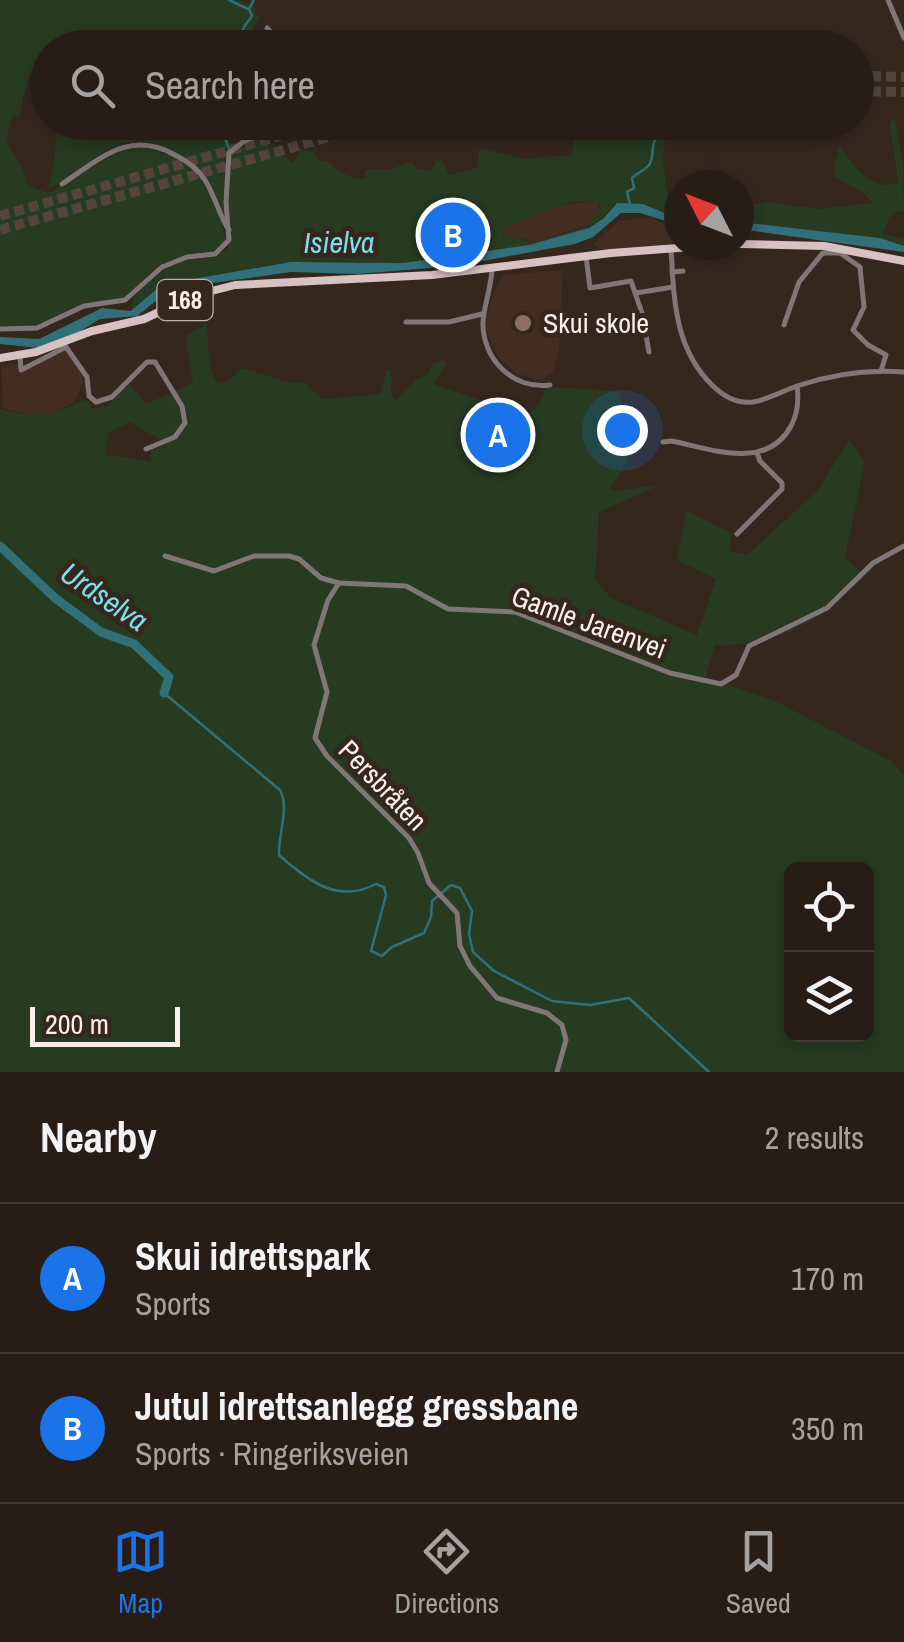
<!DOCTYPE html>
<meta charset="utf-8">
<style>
body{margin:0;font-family:"Archivo Narrow",sans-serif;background:#30261f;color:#f1f3f6}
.controls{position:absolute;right:30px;bottom:30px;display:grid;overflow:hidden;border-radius:15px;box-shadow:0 5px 15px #0003}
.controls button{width:90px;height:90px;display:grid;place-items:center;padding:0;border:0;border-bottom:2px solid #443b35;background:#281d16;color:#f1f3f6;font:50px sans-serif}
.compass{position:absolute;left:664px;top:170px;width:90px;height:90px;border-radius:50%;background:#281d16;box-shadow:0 5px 15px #0003;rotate:312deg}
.scale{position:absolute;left:30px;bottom:25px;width:150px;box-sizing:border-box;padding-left:10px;border:5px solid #faf0e9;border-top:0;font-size:28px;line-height:35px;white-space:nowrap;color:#faf0e9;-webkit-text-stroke:8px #36271d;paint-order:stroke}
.you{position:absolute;left:622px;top:430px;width:35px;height:35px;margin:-25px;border:8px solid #fff;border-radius:50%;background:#1a73e8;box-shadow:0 0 0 15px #1a73e833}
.badge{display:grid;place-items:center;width:65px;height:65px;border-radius:50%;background:#1a73e8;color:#fff;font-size:32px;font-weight:700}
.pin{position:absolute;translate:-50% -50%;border:5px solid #fff;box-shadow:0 2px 10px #0006}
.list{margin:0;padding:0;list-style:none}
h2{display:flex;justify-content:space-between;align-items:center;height:130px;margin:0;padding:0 40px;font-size:42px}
h2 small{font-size:32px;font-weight:400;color:#a5a2a1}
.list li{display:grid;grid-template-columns:65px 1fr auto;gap:30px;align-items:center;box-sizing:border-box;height:150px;padding:0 40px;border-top:2px solid #443b35}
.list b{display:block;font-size:38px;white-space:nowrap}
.list p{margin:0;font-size:32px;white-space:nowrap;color:#a5a2a1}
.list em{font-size:32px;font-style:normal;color:#a5a2a1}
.icon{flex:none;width:55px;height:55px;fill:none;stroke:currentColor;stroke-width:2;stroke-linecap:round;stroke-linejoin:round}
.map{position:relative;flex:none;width:904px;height:1072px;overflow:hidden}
.search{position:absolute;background:#281d16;box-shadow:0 5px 15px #0003;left:30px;right:30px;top:30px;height:110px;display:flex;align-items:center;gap:25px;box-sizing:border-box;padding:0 35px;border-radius:55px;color:#a5a2a1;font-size:38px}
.sheet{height:430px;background:#281d16}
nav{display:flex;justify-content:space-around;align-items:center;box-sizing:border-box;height:140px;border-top:2px solid #443b35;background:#281d16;font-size:28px;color:#a5a2a1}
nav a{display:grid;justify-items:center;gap:5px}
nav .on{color:#1a73e8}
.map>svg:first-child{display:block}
.built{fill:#432d20}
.green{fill:#263b20;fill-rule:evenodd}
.water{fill:#327079}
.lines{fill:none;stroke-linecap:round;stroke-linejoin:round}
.stream{stroke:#327079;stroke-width:2.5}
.river{stroke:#327079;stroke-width:9}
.motorway-tunnel{stroke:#53453c;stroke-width:10;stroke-dasharray:10 5;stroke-linecap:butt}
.minor{stroke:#817675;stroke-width:5}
.primary{stroke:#d8c2c1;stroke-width:8}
.education-dot{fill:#8d6e63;stroke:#36271d;stroke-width:4}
.labels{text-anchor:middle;stroke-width:10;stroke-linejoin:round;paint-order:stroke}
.shield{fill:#36271d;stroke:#bfb4ac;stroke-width:2.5}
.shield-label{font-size:25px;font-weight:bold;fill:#faf0e9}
.poi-label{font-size:28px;fill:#faf0e9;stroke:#36271d;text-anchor:start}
.street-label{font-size:28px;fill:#faf0e9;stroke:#36271d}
.water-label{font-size:30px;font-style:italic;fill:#7cdfee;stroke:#36271d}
</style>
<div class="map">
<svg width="904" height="1072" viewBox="0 0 904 1072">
<rect width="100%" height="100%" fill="#36271d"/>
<!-- built -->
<g class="built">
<polygon points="597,201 600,211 590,224 549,237 548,241 529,245 528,240 503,235 503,227 562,205"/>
<polygon points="647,218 679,228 679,244 603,250 593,244 619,221"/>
<polygon points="563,270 559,351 553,372 541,380 518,374 498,357 487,330 487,315 496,288 504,275"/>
<polygon points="65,351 81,371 83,383 74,402 52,414 32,416 3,408 1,366 18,364 33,368 47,357"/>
</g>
<!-- green -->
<g class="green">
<path d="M0 0H239L254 7 259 19 240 47 48 48 47 64 29 75 19 116 13 115C0 151 11 143 23 170 26 175 27 181 29 186L48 193 125 148 138 145 165 154 167 150C120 120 88 171 48 189L55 155 56 123H231L226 137 231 145 224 160 228 221 219 214 226 240 216 251 161 264 121 300 84 303 37 326 0 327Z"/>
<path d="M894 116 903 163 904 212 897 211 889 218 883 233 904 239V246L880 238 739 222V205L771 202 816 209 873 203 863 193 833 176 839 146C852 162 872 195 898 182L890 124Z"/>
<path d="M576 123H667L663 160 668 197 679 202V219L643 204 614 205C597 228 575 234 548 241L549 237 583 228 595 218 601 206 597 201 570 202 502 228 503 235 528 241 529 245 403 263 320 261 266 266 174 282 149 296 132 311C131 298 138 292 147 283 155 276 163 268 174 264 192 257 213 262 228 248L232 226 228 200 231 154 257 137 294 163 300 149 312 151 321 162 327 160C336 171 351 179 365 179V170H389L411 162 416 168 430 171 436 161 443 160 448 175 477 168 479 150 483 149 524 159 572 155Z"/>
<path d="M207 323C209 348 205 411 242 368L288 382H303L323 399 381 394 387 369 391 371V392L394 401 417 379 428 375 432 364 442 360 447 362 433 384 528 416 540 402 547 387 618 391C632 434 641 450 610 488L612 491 660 485 599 512 595 580 611 598 697 635 716 579 677 560 686 510 731 533 730 551 747 555 818 490 849 440 865 461 845 557 860 571 880 562C828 611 792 647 715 645L706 677 777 702 891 761 904 775V1072H0V409C39 419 49 417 86 399L93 409 108 405 130 384 146 404 193 383 186 341 188 335ZM130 422 159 439 165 446 150 451 151 461 106 455 108 433ZM792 869H866V1034H792Z"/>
</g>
<!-- water -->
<g class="water">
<polygon points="617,203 643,204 679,219 679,225 640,213 621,213 593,237 575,244 455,266 357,274 291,272 184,287 167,292 137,316 100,319 74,335 39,348 0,344 0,337 39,339 102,308 131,311 159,287 176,282 291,262 403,263 529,245 589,228 604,218"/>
<polygon points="739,222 880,238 904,246 904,252 739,229"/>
</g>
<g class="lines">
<!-- stream -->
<g class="stream">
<polyline points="229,0 248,9"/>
<polyline points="236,48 244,27 252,16 249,9 254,0"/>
<polyline points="229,149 224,135 230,122"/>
<path d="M630 204 627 192 634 188 632 178C637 173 645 170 649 165 655 156 650 147 656 138L651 122"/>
<path d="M164 693 280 790C290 808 278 834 279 855 308 881 338 904 376 884L384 887 386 895 371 951 382 956 392 947 424 933 431 917 432 901 451 885 460 888 472 911 469 934 473 952 494 971 552 1001 590 1005 629 998 709 1072"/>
</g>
<!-- river -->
<polyline class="river" points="0,546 55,598 101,632 134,644 169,677 164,693"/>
<!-- motorway-tunnel -->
<g class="motorway-tunnel">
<polyline points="856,76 904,77"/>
<polyline points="856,91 904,92"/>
<polyline points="0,216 328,122"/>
<polyline points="0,230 382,122"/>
</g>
<!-- minor -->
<g class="minor">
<polyline points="888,0 904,38"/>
<polyline points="267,28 286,48"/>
<polyline points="259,122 262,133"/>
<polyline points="406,122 446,130 471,122"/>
<polyline points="525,122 540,125 555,122"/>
<path d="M62 184C100 159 129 129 175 155 187 161 198 169 205 180 215 196 219 215 229 230"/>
<path d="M671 248C674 298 674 348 712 385 723 396 737 404 753 402 769 399 783 391 797 386 832 374 867 369 904 372"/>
<polyline points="823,253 840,253 860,267 864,307 853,330 868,345 886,355 881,371"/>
<polyline points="586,256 590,288 631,281 642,313 649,352"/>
<path d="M492 267C492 286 484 304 483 322 482 359 513 390 550 385"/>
<polyline points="672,272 683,271"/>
<polyline points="636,293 673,287"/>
<polyline points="406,322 449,322 482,314"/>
<polyline points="784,325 799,282 822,254"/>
<polyline points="0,329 37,328 84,306 125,300 162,267 187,257 215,254 229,240 226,202 229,153 243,142 287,122"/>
<polyline points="20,356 21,370 66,347 87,377 89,396 96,402 112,397 147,362 155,362 182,406 185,423 175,437 146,449"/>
<path d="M663 442 672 441C711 449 767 471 791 426 798 413 799 400 797 386"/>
<polyline points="737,534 782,489 782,483 760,461 757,453"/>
<polyline points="165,556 214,571 254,556 289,556 299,559 321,578 339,583 406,586 448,609 515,612 670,673 721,684 736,675 749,646 827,608 873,563 904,546"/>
<polyline points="339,583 328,600 314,645 327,692 315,738 327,756 409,838 418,853 429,883 457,913 460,946 470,966 497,998 547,1013 562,1025 566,1040 557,1072"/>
</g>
<!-- primary -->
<g class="primary">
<polyline points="739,244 824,246 904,261"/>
<polyline points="0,358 36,352 92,331 144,319 196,295 235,285 432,275 611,253 718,245"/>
</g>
</g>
<!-- markers -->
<circle class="education-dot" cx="523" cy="323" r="10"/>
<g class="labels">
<!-- shield labels -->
<rect class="shield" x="157.5" y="280" width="55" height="40" rx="8"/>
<g class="shield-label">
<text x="185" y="309">168</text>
</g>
<!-- poi labels -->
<g class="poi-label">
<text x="543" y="333">Skui skole</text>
</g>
<!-- street labels -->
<g class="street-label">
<text transform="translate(589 622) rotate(20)" y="10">Gamle Jarenvei</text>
<text transform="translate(383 785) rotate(46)" y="10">Persbråten</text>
</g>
<!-- water labels -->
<g class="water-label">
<text x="339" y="253">Isielva</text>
<text transform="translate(104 597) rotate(34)" y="10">Urdselva</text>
</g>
</g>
</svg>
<div class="controls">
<button><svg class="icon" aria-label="locate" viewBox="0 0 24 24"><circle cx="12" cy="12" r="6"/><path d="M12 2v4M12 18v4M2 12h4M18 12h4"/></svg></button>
<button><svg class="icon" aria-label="layers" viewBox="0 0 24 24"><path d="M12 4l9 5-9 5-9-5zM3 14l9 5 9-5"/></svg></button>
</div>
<svg class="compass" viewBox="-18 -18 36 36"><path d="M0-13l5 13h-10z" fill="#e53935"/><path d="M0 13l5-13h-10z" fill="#a5a2a1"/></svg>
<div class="scale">200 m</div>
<div class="you"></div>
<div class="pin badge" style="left:498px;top:435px">A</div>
<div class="pin badge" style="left:453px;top:235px">B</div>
<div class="search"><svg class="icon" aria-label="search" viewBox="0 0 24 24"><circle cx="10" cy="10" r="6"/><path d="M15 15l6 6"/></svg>Search here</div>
</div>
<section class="sheet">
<h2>Nearby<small>2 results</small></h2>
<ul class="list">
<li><span class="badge">A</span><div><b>Skui idrettspark</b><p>Sports</p></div><em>170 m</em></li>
<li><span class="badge">B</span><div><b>Jutul idrettsanlegg gressbane</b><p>Sports · Ringeriksveien</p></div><em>350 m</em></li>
</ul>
</section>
<nav>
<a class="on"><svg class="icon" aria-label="map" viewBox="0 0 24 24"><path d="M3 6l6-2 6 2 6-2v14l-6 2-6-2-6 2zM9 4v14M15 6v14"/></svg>Map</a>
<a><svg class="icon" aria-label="directions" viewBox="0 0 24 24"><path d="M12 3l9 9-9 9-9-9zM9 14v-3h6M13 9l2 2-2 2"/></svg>Directions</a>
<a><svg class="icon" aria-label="saved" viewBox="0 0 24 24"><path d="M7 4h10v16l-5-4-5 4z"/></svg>Saved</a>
</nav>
